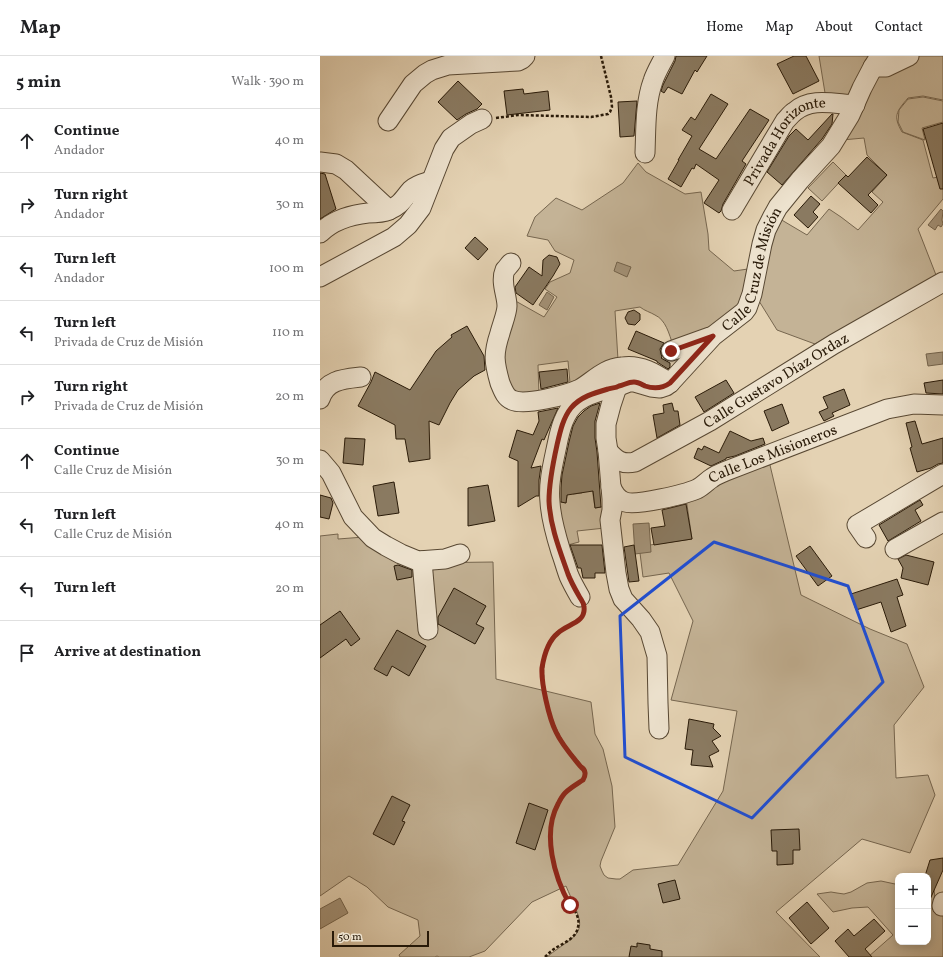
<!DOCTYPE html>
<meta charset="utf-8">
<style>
body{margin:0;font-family:Vollkorn,serif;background:#f6f6f6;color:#202124}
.controls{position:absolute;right:12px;bottom:12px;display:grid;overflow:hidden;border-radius:8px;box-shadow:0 2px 10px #0003}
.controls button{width:36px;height:36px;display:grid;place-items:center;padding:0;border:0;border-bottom:1px solid #e0e0e0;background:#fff;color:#202124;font:20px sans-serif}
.scale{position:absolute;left:12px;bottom:10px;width:97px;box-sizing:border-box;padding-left:4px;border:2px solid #291a08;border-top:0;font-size:11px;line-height:14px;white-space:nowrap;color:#291a08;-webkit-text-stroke:3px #ede2ce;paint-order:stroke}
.stop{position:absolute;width:12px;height:12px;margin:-9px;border:3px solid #8f2418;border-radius:50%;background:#fff}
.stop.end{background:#8f2418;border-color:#fff;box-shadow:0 1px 4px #0008}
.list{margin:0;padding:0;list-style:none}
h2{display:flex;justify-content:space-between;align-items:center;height:52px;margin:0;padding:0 16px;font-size:17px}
h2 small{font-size:13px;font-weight:400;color:#757577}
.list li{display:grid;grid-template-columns:26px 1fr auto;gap:12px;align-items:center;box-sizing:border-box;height:64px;padding:0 16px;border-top:1px solid #e0e0e0}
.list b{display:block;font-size:15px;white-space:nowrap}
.list p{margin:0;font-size:13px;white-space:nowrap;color:#757577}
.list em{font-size:13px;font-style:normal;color:#757577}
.icon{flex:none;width:22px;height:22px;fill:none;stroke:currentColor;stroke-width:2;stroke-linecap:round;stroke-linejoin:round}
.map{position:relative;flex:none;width:623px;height:901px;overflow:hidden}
header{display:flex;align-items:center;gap:24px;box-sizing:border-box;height:56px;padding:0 20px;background:#fff;border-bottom:1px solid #e0e0e0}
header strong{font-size:19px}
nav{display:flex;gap:22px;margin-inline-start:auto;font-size:14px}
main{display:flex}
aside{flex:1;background:#fff}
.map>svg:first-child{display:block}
.green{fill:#c4b396;stroke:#76664f}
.water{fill:#a49379;stroke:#73634c}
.building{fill:#8a7a61;stroke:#291a08}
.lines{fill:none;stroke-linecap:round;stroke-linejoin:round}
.minor-casing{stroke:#584833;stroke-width:21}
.path{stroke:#291a08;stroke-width:2.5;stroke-dasharray:3 2;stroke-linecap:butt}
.minor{stroke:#ede2ce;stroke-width:19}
.route{stroke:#8f2418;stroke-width:5}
.marked{fill:none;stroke:#1d4ed8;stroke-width:3;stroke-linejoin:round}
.labels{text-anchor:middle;stroke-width:3.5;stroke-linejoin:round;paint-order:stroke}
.street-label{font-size:15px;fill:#291a08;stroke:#ede2ce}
</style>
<header>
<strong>Map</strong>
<nav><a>Home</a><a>Map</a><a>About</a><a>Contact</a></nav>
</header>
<main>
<aside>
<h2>5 min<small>Walk · 390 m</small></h2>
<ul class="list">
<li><svg class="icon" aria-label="ahead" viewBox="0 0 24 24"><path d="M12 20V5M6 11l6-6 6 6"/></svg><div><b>Continue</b><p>Andador</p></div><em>40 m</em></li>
<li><svg class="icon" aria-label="right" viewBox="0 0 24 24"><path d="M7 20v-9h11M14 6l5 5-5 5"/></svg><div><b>Turn right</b><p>Andador</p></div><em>30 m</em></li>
<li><svg class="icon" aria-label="left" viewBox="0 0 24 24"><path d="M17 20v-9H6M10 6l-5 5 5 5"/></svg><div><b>Turn left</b><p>Andador</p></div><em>100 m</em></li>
<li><svg class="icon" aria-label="left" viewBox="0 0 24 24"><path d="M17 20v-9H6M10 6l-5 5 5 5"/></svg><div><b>Turn left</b><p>Privada de Cruz de Misión</p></div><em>110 m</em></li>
<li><svg class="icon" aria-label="right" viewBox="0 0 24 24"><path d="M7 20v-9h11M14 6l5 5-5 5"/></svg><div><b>Turn right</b><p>Privada de Cruz de Misión</p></div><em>20 m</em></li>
<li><svg class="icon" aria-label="ahead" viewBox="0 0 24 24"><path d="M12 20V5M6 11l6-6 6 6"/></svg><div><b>Continue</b><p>Calle Cruz de Misión</p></div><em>30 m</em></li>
<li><svg class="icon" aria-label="left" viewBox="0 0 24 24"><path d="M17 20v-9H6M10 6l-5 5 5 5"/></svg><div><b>Turn left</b><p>Calle Cruz de Misión</p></div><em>40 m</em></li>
<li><svg class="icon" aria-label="left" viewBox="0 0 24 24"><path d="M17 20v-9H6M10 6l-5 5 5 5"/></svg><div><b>Turn left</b></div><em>20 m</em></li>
<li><svg class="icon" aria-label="arrive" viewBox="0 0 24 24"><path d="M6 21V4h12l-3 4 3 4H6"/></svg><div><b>Arrive at destination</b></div></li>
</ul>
</aside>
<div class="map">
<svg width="623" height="901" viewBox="0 0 623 901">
<rect width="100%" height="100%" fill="#e4d2b3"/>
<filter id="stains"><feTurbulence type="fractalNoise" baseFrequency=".005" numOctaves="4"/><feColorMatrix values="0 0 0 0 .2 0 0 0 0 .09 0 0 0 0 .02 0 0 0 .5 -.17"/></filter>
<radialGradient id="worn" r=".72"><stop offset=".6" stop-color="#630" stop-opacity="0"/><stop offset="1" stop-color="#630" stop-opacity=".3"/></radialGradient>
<!-- green -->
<g class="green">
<polygon points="499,0 557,0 530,40 505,37"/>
<path d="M566 0H623V44L603 40 588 42C576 56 573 60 582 76L603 84 613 122 623 120V143L598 173 616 219 495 288 457 274 439 245 449 192 460 163 487 179 509 153 521 161 538 174 563 146 552 136 567 119 547 99 544 82 522 84Z"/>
<polygon points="603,41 623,45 623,66 602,72 605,84 583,76 578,66 579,54 588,43"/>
<polygon points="513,106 526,119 502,145 488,132"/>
<path d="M318 107 326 116 365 138 381 136 388 178 389 194 414 215 428 213 420 250 395 271 353 289C349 278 346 264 335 259 330 256 325 255 320 251L295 255 298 304 250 327 248 305 218 309 219 340 188 337 178 311 192 243 224 261 237 241 225 233 230 226 250 217 254 204 235 195 228 184 207 180 215 161 236 142 262 154 303 127Z"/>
<path d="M449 405 481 539 550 573 587 588 604 631 574 669 576 722 608 719 615 739 590 797 542 783 456 856 500 901H227C234 895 242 890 250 884 264 873 260 865 255 850 252 844 249 837 246 830L212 846 165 895 149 901H119L117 900 115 901H80L79 899 100 880 98 864 68 851 47 831 29 820 0 840V480L18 478V483L44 481 97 507 173 506 176 623 271 646 275 678 283 693 292 730 295 771 281 805 280 810 282 815 284 819 288 822 296 823H300L313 814 358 809 403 735 417 655 351 644 373 565 349 517 323 521 320 497 330 489 372 483 366 442Z"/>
<polygon points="239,414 250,419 253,438 262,437 260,427 271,425 275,452 288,450 285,472 257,475 259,486 244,490 235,445 246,447 249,427 239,425"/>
<polygon points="561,825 575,828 578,828 578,886 608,886 608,832 614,834 617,856 623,849 623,901 548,901 573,879 548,851 532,852 513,856 497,838 511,836 517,837 524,838 531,836 547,827"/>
</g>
<!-- water -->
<g class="water">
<polygon points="621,153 623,155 622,164 623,168 621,171 618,169 615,174 608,169"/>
<polygon points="297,206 311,211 307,221 294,215"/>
<polygon points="227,236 234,241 227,254 219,249"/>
<polygon points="623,296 623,308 608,310 606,298"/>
<polygon points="329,467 331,496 315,498 313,468"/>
<polygon points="20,842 28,857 0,873 0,853"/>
</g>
<!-- building -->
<g class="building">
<polygon points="356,0 387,0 377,16 375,14 362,38 348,31 344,37 341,35 343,29 355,5"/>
<polygon points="474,0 486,0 499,25 473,38 457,8"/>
<polygon points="138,25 162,48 157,53 146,58 137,64 118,46"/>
<polygon points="203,33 204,38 228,35 230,54 187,59 184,35"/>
<polygon points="391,38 408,48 379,93 396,103 430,53 449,64 422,105 426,108 403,148 401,155 399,157 384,147 399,124 376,108 374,113 372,112 361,131 348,123 359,104 358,104 372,80 362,74 371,61 375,64"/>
<polygon points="317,45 314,80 300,81 298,46"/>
<polygon points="512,58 513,58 512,68 502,83 462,129 447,116 469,80 476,73 488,84"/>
<polygon points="623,67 623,133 620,133 603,73"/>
<polygon points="547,101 567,119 548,139 558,149 551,157 518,127 526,119 528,121"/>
<polygon points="0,117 5,118 16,153 0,163"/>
<polygon points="491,140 500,148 493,156 498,161 488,172 474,159"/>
<polygon points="155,181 168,193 158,204 145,192"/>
<polygon points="229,199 237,201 240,208 233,220 213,249 196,237 195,231 209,211 222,220 223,204"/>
<polygon points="314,254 320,258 320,264 315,269 308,268 305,262 308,256"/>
<polygon points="147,270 164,300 165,314 154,320 138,334 130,347 119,369 109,365 110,403 89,406 85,383 76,383 75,369 38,350 51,326 55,316 90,334 116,295 132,281 131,279"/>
<polygon points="316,275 344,287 340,293 341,298 342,301 341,302 350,307 350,311 348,313 337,306 337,305 308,293"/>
<polygon points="247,313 248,326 221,333 219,316"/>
<polygon points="406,324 414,337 384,356 375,341"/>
<polygon points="623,324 623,338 606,337 604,327"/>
<polygon points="524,333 530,349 512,357 514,360 504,365 499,356 508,352 503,341"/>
<polygon points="280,347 275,365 275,382 277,396 281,451 275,452 273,435 247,439 246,447 241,446 241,432 242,419 249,386 253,370 258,361 264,355 271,350"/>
<polygon points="352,347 354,355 358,355 360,369 337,382 333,359 344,357 343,349"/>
<polygon points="462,348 469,367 452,375 444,355"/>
<polygon points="238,352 224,384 222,383 211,412 221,410 219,424 219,440 216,440 198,451 198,405 189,401 197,374 213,379 219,365 218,356"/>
<polygon points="595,365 602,388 623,382 623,407 618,408 611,412 597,416 590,392 592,391 586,367"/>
<polygon points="410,375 431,385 443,382 445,388 415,400 406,402 406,403 391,410 374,402 378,392 382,394 384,390 399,397"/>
<polygon points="25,382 45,383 43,409 23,407"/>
<polygon points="74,426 79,457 58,460 53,430"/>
<polygon points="168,429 175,465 148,470 148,432"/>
<polygon points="0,439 11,442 13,447 9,463 0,461"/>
<polygon points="600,444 603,449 595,454 601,465 568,485 559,469"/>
<polygon points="366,448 372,483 334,489 331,472 345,470 342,454"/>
<polygon points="250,489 282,489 285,517 275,517 275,522 263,522 261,512 258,512"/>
<polygon points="314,489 319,525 309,526 304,491"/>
<polygon points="490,490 512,520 498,530 476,500"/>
<polygon points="586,499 614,506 608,529 581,522 583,512 578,503"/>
<polygon points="78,509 92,514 92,521 77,524 74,510"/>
<polygon points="577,523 583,539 577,541 586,570 571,576 561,546 536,554 531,538"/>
<polygon points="134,532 166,550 156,568 164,572 155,588 118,568 118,561"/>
<polygon points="20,555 40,583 31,590 26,583 0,602 0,569"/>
<polygon points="77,574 106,590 89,620 72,610 67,620 54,613"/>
<polygon points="369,663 394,668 393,672 401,680 392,685 399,695 389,700 393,711 371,709 373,694 365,693"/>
<polygon points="72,740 90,749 82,765 85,766 74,789 53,778"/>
<polygon points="209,747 228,754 215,794 196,787"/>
<polygon points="479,773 480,794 473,794 473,808 457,809 457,795 452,795 451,774"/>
<polygon points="623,802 623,814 608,848 608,820 605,820 610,804"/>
<polygon points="355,824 360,843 343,847 338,828"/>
<polygon points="487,846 509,872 491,888 469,862"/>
<polygon points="554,863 565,875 545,893 552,901 529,901 515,885 528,873 534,880"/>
<polygon points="317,887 330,889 330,893 342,895 342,901 309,901 311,890 317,891"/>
</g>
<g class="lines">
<defs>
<g id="minor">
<polyline points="553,11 566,11 589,0"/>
<polyline points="68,65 93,28 105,18 112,14 128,9 198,5 202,3 205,0"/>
<path d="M325 97C326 73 325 47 333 25 336 16 341 8 345 0"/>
<polyline points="0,106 16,108 26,114 69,154"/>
<path id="s1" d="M412 154 465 65C468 62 471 58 474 56 491 41 514 48 535 49"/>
<path d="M0 177C13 164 30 159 48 157 55 157 62 157 69 154 81 149 83 143 91 134 96 129 104 127 111 125"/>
<path d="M191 207C189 209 187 212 185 214 180 226 187 239 187 250 187 257 182 269 180 277 173 298 174 306 180 327 183 334 185 341 192 344 205 350 247 339 260 333 275 324 283 313 302 311 321 308 336 318 350 327"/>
<polyline points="0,221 74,181 88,169 101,152 124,93 131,82 151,68 162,63"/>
<polyline points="351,295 390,281"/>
<path d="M0 343C6 324 23 323 41 321"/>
<path id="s2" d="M288 395C296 404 302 409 315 406L390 365 514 288 623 226"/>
<polyline points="0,404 11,417 33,461 53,482 66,490 81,498 98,505 125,503 140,498"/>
<path id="s3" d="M291 431C294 438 298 444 305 446 316 450 366 438 377 433 383 430 387 425 392 422 396 419 401 417 406 415L567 353 594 348 623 349"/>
<polyline points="546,482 537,469 623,418"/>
<polyline points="575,493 623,466"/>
<polyline points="102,505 108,574"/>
<path d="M260 541C256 534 252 527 249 520 246 512 244 504 241 496 236 480 231 463 230 446 228 427 233 408 237 389 240 374 244 356 257 346 268 337 286 334 299 330"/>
<path id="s4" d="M339 673 338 647 337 600 330 576 321 563 303 543 299 533 296 517 290 464 292 454V443L288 395 286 382V368L291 349 296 334 299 330 309 326H314L331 331 340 332 346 330 350 327 393 280 424 256 427 252 432 238 442 188 446 174 453 160 458 151 480 124 511 90 530 59 542 32 553 11 560 0"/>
<polyline points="622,850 623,846"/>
</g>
</defs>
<!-- minor casing -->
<use href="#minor" class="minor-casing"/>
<!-- path -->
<g class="path">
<polyline points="176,62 198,59 271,61 288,58 290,56 292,51 291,41 281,0"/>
<path d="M225 901C228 898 231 895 234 893 243 887 256 883 258 871 261 860 251 850 246 841 243 836 241 830 239 824 229 797 224 764 243 739 248 733 256 729 263 724 264 721 266 719 265 716 264 712 251 698 248 694 238 680 233 669 228 652 222 628 216 588 243 573 251 568 260 566 264 556"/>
</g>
<!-- minor -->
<use href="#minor" class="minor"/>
</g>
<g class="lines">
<!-- route -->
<path class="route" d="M250 849C234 821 222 777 238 748 240 744 242 740 245 737 250 732 257 728 263 724 266 719 266 714 261 711 252 700 242 689 236 676 229 662 221 627 222 612 224 599 228 585 238 577 247 568 266 567 264 551 264 546 261 544 259 540 255 533 251 526 248 518 240 495 230 470 229 445 229 426 233 407 237 389 240 376 243 362 251 352 260 341 274 337 288 333 291 332 296 332 299 330 304 329 308 326 314 326 318 326 321 328 325 330 334 333 343 332 350 327L393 280 351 295"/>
</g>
<!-- marked area -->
<path class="marked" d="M394 486 528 530 563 626 432 762 305 701 300 560Z"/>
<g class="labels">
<!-- street labels -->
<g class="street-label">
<text dy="5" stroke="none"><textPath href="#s1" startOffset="90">Privada Horizonte</textPath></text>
<text dy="5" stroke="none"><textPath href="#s4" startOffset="557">Calle Cruz de Misión</textPath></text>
<text dy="5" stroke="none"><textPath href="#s2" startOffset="194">Calle Gustavo Díaz Ordaz</textPath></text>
<text dy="5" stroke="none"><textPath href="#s3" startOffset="179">Calle Los Misioneros</textPath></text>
</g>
</g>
<rect width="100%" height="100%" filter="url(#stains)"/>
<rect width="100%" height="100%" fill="url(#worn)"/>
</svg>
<div class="controls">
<button>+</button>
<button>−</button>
</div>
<div class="scale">50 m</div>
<div class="stop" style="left:250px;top:849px"></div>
<div class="stop end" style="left:351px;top:295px"></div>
</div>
</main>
